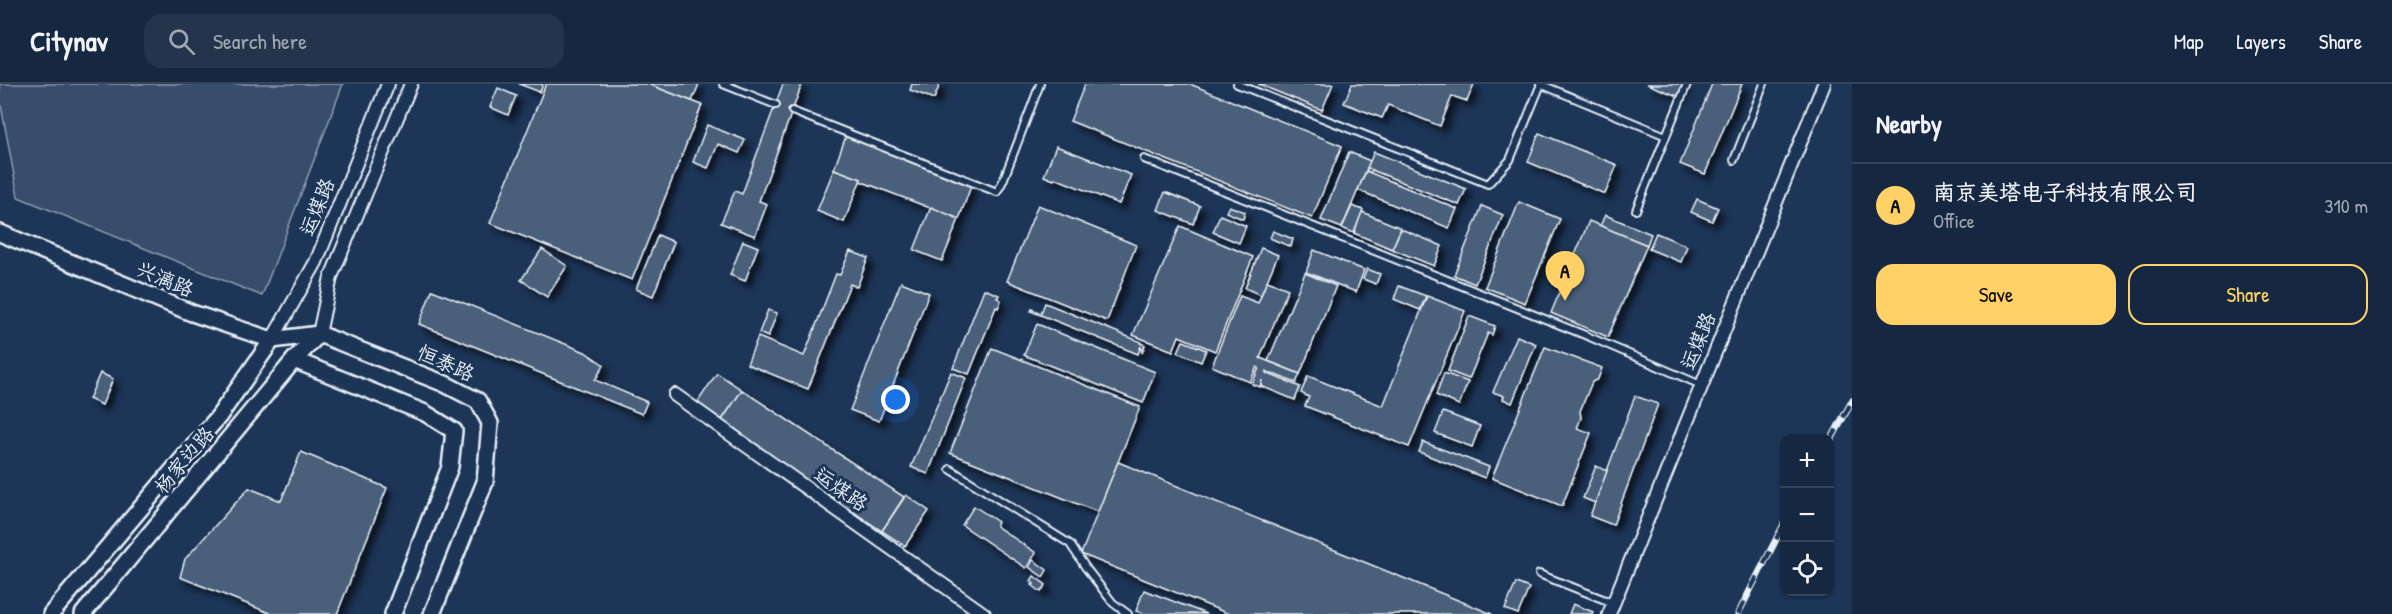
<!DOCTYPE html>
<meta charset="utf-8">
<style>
body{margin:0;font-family:"Patrick Hand","LXGW WenKai TC",sans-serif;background:#23344c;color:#f1f3f6}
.controls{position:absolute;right:18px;bottom:18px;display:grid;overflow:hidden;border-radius:12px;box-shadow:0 2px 4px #0004}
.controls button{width:54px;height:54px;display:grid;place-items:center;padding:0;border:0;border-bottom:2px solid #35445a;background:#162841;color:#f1f3f6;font:30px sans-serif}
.you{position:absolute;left:896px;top:316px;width:21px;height:21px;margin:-15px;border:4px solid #fff;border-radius:50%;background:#1a73e8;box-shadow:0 0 0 9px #1a73e833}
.badge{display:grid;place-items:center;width:39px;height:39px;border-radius:50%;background:#ffd166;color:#111;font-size:20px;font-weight:700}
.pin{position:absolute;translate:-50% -50px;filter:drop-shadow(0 2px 3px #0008)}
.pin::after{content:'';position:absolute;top:32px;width:21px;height:18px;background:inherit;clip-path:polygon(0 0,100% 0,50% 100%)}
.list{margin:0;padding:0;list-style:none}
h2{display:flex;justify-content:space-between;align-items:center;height:78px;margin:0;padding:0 24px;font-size:26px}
h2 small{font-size:20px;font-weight:400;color:#9ea6b1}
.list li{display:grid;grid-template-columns:39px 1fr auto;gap:18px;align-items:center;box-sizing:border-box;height:84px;padding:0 24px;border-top:2px solid #35445a}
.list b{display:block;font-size:22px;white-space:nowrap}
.list p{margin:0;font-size:20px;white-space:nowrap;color:#9ea6b1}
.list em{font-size:20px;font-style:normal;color:#9ea6b1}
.actions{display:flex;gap:12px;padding:18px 24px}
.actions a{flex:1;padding:14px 0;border:2px solid #ffd166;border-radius:18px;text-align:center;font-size:21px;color:#ffd166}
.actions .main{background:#ffd166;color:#111}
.icon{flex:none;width:33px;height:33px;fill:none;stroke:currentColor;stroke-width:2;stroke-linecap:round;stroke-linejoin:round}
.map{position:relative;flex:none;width:1852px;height:530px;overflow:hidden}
header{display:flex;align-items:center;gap:36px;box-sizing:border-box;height:84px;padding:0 30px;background:#162841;border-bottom:2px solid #35445a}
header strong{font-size:28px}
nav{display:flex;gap:33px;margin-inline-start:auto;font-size:21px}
.search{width:420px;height:54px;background:#23344c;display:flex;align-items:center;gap:15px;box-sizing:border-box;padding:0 21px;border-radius:18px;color:#9ea6b1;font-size:22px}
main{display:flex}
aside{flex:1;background:#162841}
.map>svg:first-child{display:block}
.green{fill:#374d6c;stroke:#909fb2;stroke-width:1.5}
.building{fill:#495e7a;stroke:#e8f1f8;stroke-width:1.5;filter:url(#shadow)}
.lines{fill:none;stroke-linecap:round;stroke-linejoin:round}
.service-casing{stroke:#e8f1f8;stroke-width:10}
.minor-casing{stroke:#e8f1f8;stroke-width:16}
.tertiary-casing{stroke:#e8f1f8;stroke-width:20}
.service{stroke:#1d3557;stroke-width:6}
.minor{stroke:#1d3557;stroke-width:12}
.tertiary{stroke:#1d3557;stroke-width:15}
.rail-casing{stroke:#e8f1f8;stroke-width:7}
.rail{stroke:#1d3557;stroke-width:4.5;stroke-dasharray:14;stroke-linecap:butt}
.labels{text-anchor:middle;stroke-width:6;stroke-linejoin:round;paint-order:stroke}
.street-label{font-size:20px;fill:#e8f1f8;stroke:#1d3557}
</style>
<header>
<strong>Citynav</strong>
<div class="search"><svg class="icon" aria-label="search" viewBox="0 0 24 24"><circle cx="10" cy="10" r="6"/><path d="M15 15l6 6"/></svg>Search here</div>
<nav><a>Map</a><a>Layers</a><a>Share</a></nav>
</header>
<main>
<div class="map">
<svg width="1852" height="530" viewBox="0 0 1852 530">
<defs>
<filter id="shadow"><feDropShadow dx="5.5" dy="5.5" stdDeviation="3" flood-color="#0009"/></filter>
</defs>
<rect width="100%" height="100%" fill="#1d3557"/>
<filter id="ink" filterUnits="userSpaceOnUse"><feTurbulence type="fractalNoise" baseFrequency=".0167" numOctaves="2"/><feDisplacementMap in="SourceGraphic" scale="12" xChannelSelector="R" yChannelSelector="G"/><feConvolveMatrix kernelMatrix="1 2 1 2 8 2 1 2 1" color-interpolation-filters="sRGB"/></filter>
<g filter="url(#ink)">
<!-- green -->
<polygon class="green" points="0,0 343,0 262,212 18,113 0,16"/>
<!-- building -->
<g class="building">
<polygon points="519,0 543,0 540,8"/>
<polygon points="546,0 648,0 702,21 632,196 490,139"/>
<polygon points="648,0 699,0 692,17"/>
<polygon points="783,0 802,0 759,117 767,120 755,152 721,139 735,107 742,110"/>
<polygon points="912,0 940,0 934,15 910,6"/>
<polygon points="1085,0 1190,0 1342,62 1312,134 1070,37"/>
<polygon points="1258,0 1333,0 1322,26"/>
<polygon points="1352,0 1474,0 1467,17 1452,12 1440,42 1388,21 1382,34 1344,19"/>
<polygon points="1647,0 1685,0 1680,13"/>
<polygon points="1712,0 1742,0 1705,90 1680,80"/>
<polygon points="498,4 516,12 508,31 490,23"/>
<polygon points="707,41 745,56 739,69 718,60 708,84 693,78"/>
<polygon points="1539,49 1617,81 1605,110 1528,78"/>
<polygon points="846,52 971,102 959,135 860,97 861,95 834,85"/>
<polygon points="1056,62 1131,91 1119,120 1055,94 1054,96 1044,92"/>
<polygon points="1349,68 1370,77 1342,144 1321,136"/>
<polygon points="1374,68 1466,105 1459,121 1367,84"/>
<polygon points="834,85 861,95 844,138 817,127"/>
<polygon points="1366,87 1457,125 1449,144 1358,106"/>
<polygon points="1165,108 1200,122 1193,140 1158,126"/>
<polygon points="1697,115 1718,124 1712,137 1691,128"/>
<polygon points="1519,118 1560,135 1525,219 1485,203"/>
<polygon points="1038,121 1136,161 1107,237 1007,197"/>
<polygon points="1229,122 1245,128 1243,135 1226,128"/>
<polygon points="1352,122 1363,126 1354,149 1342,144"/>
<polygon points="1482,122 1503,131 1475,200 1454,191"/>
<polygon points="931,123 959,135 942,177 914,166"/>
<polygon points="1362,128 1401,144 1392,165 1354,149"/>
<polygon points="1220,131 1246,142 1239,159 1213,148"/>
<polygon points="1605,131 1651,150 1647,161 1600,142"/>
<polygon points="1589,137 1647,161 1608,253 1551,229"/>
<polygon points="1180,142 1253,173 1215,267 1179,252 1173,267 1133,251"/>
<polygon points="1401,145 1442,162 1434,182 1392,165"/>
<polygon points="1273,147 1293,155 1291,163 1270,154"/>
<polygon points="1656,149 1687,162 1681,178 1649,165"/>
<polygon points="658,151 674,158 653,212 636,205"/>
<polygon points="743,157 758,163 745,197 730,191"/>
<polygon points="1261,164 1278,171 1261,211 1245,204"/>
<polygon points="542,165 567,182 547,213 521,196"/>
<polygon points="1314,166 1364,186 1356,208 1306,188"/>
<polygon points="850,167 868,174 857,203 850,200 808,305 747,280 758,253 804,272 836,190 840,191"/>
<polygon points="1367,185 1380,190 1376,200 1363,195"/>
<polygon points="1305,189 1336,202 1300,290 1268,277"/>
<polygon points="1267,197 1288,205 1260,274 1300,290 1296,299 1266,287 1266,289 1300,303 1295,316 1261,302 1262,296 1260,303 1252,300 1259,284 1257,283 1250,298 1212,282 1240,212 1258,219"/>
<polygon points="901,198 929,209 879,337 850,326"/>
<polygon points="1399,202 1426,212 1420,226 1394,215"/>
<polygon points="984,205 999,211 997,214 1001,216 998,224 996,223 969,290 953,284"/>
<polygon points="432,206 585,268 604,281 595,296 647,318 642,330 419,240"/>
<polygon points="1427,212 1465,227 1409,363 1305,322 1309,313 1301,309 1308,292 1383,322"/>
<polygon points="1045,219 1141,258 1140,259 1145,261 1142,269 1141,262 1138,270 1031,227 1032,225 1041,229"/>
<polygon points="768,226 777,229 768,253 759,249"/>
<polygon points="1469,232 1495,242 1492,251 1488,249 1469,295 1448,287"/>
<polygon points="1037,240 1155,288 1143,319 1024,271"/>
<polygon points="1517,252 1536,260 1512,319 1503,315 1504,312 1493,308"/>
<polygon points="1183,257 1206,266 1201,278 1178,268"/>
<polygon points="1545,263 1602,284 1598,295 1592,298 1580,327 1581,334 1577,344 1591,349 1562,422 1492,394"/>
<polygon points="992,264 1140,323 1098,428 950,369"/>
<polygon points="951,288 966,294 928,390 911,383"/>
<polygon points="100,289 113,295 102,321 89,315"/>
<polygon points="717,289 742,306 720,339 695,322"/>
<polygon points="1444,289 1468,298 1459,321 1436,311"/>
<polygon points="742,306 904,413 882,447 720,339"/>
<polygon points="1635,312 1658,320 1613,441 1590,432"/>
<polygon points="1443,328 1480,342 1472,363 1435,349"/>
<polygon points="1423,358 1489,383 1485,394 1419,368"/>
<polygon points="301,368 387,404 337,530 272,530 180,493 185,475 249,404 281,417"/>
<polygon points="1118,378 1492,530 1229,530 1081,470"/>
<polygon points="1596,382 1607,387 1595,419 1583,414"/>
<polygon points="906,411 929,427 905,462 882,447"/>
<polygon points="974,422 998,438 996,442 1036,469 1026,484 962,441"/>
<polygon points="1033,476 1047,486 1043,493 1029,483"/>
<polygon points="1034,492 1046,501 1041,508 1032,501 1034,500 1031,497"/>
<polygon points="1516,499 1529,504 1518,530 1505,525"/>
<polygon points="1144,506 1206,530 1145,530 1136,527"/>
<polygon points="1573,520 1593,528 1592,530 1569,530"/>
</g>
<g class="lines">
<defs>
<g id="service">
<polyline points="723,0 776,21"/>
<polyline points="1237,0 1488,100 1510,76 1541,0"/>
<polyline points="1540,0 1666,52"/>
<polyline points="792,27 997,108 1003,97 1040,0"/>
<polyline points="1144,75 1585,251 1701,301"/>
<polyline points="1734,76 1764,0"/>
<polyline points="1636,126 1687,0"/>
<polyline points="950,385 1070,460 1086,484 1113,519 1128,530"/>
<polyline points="1539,490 1613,519"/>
</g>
<g id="minor">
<polyline points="319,250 331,193 411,0"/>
<polyline points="272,256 316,178 388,0"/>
<polyline points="675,311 984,530"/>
<polyline points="1609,530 1824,0"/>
</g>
<g id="tertiary">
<polyline points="0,149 192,229 272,256 319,250 445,300 478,317 490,339 485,398 432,530"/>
<polyline points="294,276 425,329 454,347 450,383 393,530"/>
<polyline points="51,530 219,332 272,256"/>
<polyline points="83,530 294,276 319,250"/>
</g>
</defs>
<!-- service casing -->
<use href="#service" class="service-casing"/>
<!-- minor casing -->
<use href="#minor" class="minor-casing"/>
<!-- tertiary casing -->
<use href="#tertiary" class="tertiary-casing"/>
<!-- service -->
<use href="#service" class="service"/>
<!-- minor -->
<use href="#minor" class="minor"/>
<!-- tertiary -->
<use href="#tertiary" class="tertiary"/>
<defs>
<g id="rail">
<polyline points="1830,358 1852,317"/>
<polyline points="1738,530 1784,440"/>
</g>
</defs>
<!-- rail casing -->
<use href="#rail" class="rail-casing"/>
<!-- rail -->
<use href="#rail" class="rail"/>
</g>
</g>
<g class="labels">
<!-- street labels -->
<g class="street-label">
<text transform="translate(317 123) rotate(-68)" y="7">运煤路</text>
<text transform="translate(165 195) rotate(23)" y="7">兴漓路</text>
<text transform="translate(1698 257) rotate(-68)" y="7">运煤路</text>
<text transform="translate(446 279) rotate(24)" y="7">恒泰路</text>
<text transform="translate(184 376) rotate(-50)" y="7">杨家边路</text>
<text transform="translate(841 405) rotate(35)" y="7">运煤路</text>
</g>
</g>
</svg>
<div class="controls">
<button>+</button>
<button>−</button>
<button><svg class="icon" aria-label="locate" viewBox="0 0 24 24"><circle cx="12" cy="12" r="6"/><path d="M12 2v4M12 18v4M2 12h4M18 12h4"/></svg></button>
</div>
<div class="you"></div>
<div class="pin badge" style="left:1565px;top:217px">A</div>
</div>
<aside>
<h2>Nearby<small></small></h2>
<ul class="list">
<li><span class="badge">A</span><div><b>南京美塔电子科技有限公司</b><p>Office</p></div><em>310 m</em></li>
</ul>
<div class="actions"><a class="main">Save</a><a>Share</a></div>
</aside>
</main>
